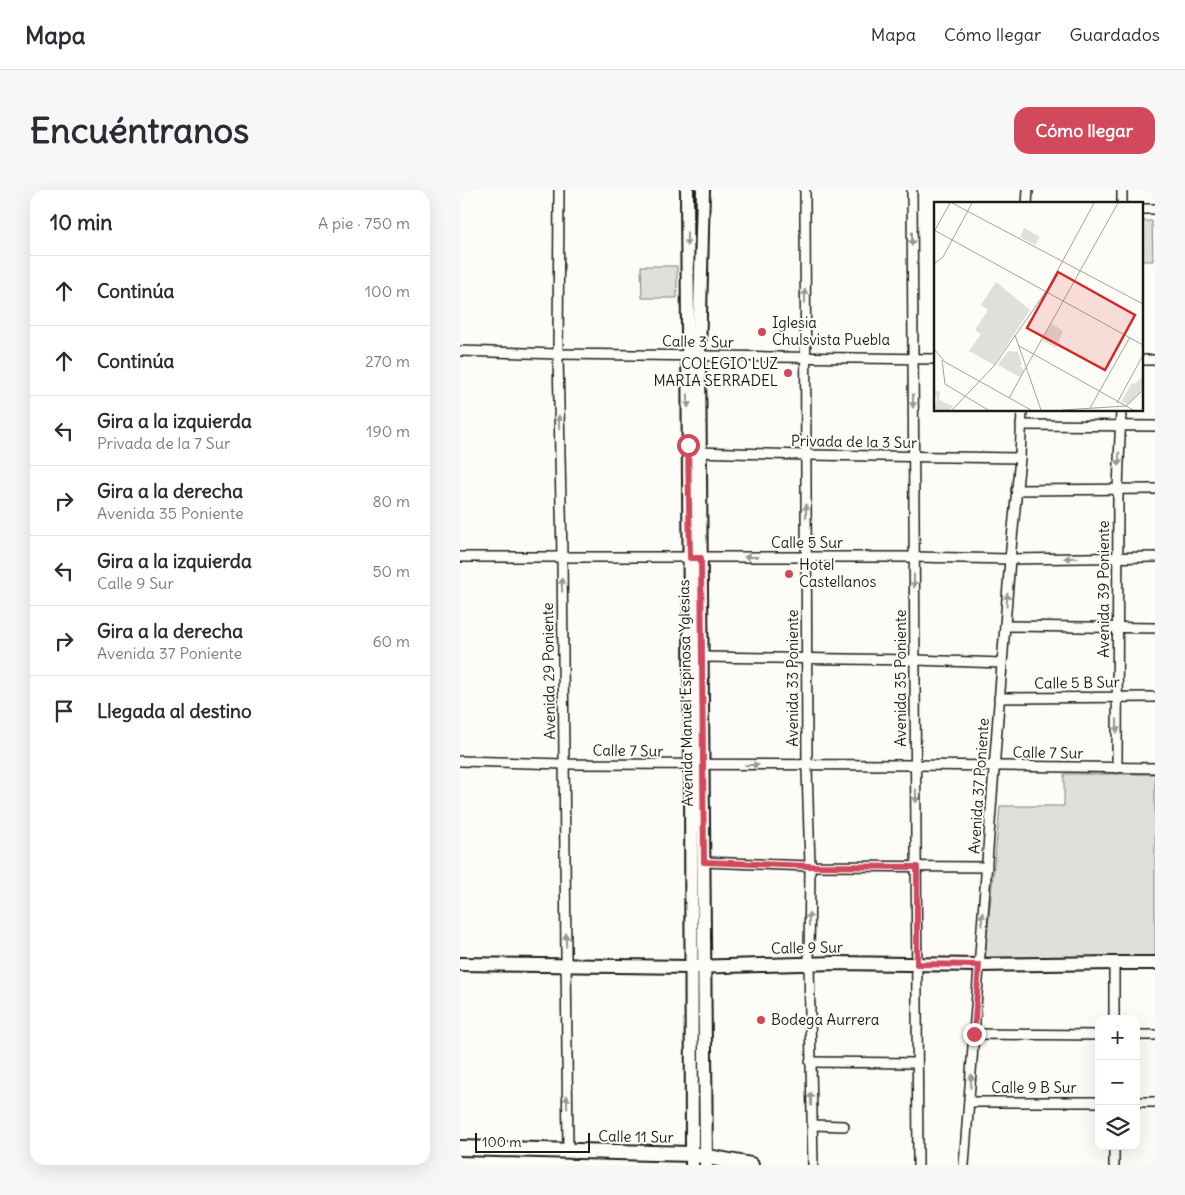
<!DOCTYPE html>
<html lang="es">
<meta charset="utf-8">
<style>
body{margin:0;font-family:Delius,sans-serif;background:#f7f7f7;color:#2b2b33}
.controls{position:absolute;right:15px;bottom:15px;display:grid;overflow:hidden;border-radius:10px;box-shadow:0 5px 20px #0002}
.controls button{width:45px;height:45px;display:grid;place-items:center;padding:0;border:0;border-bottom:1px solid #e1e1e2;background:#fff;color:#2b2b33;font:25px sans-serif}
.scale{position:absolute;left:15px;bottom:12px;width:115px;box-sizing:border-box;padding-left:5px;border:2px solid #1c1c1c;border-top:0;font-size:14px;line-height:18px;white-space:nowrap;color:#1c1c1c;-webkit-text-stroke:4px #fdfcf7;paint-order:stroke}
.stop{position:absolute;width:15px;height:15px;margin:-11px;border:4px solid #d1495b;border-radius:50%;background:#fff}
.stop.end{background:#d1495b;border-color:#fff;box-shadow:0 1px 5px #0008}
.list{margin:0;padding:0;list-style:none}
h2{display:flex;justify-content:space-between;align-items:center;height:65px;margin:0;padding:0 20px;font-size:21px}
h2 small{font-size:16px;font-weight:400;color:#7c7c81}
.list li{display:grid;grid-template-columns:32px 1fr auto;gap:15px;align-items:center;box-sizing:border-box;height:70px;padding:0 20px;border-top:1px solid #e1e1e2}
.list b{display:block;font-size:19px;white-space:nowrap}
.list p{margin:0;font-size:16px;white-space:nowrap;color:#7c7c81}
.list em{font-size:16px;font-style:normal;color:#7c7c81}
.icon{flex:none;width:28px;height:28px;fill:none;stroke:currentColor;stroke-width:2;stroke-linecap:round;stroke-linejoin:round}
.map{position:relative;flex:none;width:695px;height:975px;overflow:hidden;border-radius:15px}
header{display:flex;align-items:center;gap:30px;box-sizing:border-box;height:70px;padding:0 25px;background:#fff;border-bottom:1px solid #e1e1e2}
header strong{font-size:24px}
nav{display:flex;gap:28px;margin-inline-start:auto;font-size:18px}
.intro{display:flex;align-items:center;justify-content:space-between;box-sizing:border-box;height:120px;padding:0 30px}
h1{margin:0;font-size:35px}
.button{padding:12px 22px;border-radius:15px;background:#d1495b;color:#fff;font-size:18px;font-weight:700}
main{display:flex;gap:30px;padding:0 30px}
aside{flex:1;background:#fff;border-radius:15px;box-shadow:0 5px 20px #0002}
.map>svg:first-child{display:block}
.green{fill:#e0dfdb;stroke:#7e7e7c}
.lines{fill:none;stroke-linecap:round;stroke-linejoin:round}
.street-casing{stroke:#1c1c1c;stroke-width:12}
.secondary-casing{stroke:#1c1c1c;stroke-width:16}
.primary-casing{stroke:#1c1c1c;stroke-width:18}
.street{stroke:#fdfcf7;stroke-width:9}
.secondary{stroke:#fdfcf7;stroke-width:12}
.primary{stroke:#fdfcf7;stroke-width:14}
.oneway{fill:#989794}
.route{stroke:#d1495b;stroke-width:6}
.poi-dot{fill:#d1495b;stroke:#fdfcf7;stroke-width:2}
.labels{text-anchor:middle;stroke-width:4;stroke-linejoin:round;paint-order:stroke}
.poi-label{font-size:15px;fill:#1c1c1c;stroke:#fdfcf7;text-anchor:start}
.street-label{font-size:15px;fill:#1c1c1c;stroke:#fdfcf7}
.inset-road{fill:none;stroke:#a3a29f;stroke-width:1}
.view{fill:#d62828;fill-opacity:0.15;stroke:#d62828;stroke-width:2.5}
.inset-edge{fill:none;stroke:#1c1c1c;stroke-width:2.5}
</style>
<header>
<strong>Mapa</strong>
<nav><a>Mapa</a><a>Cómo llegar</a><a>Guardados</a></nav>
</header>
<div class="intro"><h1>Encuéntranos</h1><a class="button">Cómo llegar</a></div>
<main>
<aside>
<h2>10 min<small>A pie · 750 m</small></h2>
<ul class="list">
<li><svg class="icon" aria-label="ahead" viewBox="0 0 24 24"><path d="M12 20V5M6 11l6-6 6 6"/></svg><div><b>Continúa</b></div><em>100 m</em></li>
<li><svg class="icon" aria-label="ahead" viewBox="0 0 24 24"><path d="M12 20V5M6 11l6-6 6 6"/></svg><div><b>Continúa</b></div><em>270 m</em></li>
<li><svg class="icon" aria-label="left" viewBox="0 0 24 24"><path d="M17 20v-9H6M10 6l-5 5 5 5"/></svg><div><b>Gira a la izquierda</b><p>Privada de la 7 Sur</p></div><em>190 m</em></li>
<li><svg class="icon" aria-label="right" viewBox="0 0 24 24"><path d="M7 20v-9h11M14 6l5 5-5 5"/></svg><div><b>Gira a la derecha</b><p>Avenida 35 Poniente</p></div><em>80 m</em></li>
<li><svg class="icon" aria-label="left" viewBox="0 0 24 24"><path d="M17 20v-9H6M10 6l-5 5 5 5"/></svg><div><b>Gira a la izquierda</b><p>Calle 9 Sur</p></div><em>50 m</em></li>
<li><svg class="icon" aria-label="right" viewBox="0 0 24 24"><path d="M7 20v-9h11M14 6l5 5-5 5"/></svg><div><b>Gira a la derecha</b><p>Avenida 37 Poniente</p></div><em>60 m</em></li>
<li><svg class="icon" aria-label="arrive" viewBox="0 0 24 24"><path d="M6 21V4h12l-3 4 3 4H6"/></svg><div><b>Llegada al destino</b></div></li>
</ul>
</aside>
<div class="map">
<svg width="695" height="975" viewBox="0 0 695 975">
<rect width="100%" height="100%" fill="#fdfcf7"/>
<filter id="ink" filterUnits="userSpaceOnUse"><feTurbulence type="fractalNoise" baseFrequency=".02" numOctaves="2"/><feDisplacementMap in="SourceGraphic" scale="10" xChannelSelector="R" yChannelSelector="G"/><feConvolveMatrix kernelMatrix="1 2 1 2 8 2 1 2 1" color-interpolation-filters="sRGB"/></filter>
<g filter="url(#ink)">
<!-- green -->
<g class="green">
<polygon points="230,0 241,0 236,110 234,115"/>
<polygon points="681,31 692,31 693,71 681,71"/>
<polygon points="181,76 217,76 217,108 182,108"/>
<polygon points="604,584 695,584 695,768 525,767 540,616 604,616"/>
</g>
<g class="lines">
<defs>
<g id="street">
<polyline points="99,0 98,164 102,367 108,961"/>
<polyline points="345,0 347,579 350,676 349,773 353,975"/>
<polyline points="452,0 458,975"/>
<polyline points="567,14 568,0"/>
<polyline points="662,14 662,0"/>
<polyline points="681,19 695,19"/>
<polyline points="0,161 98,164 475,169"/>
<polyline points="681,170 695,170"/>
<polyline points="561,235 695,236"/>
<polyline points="235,262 346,265 560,268"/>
<polyline points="556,300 695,299"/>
<polyline points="0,367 454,367 550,369 695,367"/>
<polyline points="545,436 695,438"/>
<polyline points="242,467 455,470 542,473"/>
<polyline points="539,508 695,507"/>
<polyline points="0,571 104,574 455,575 695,578"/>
<polyline points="657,578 658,299 661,220"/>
<polyline points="244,672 350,676 527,677"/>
<polyline points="654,773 654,829"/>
<polyline points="514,844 639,845"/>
<polyline points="676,845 695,845"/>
<polyline points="350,872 457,873"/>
<polyline points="509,912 639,912"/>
<polyline points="676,912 695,912"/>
<polyline points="352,935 384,936"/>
<polyline points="504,975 550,369 560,268 562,220"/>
<polyline points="654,975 654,956"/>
</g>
<g id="secondary">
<polyline points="227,0 231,578 232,975"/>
<polyline points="243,0 239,166 246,975"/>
<polyline points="0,774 231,777 376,773 519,775 654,773 695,773"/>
</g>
<polyline id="primary" points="0,958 232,964 291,975"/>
</defs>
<!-- street casing -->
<use href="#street" class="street-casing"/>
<!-- secondary casing -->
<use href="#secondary" class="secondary-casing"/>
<!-- primary casing -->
<use href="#primary" class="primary-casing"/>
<!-- street -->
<use href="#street" class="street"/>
<!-- secondary -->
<use href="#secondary" class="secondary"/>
<!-- primary -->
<use href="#primary" class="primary"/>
</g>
<!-- one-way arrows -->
<defs><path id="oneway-solid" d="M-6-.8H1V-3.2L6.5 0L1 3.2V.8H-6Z" transform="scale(1.25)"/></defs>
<g class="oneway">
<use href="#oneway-solid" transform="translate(227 49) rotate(90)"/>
<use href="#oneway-solid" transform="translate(452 49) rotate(90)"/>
<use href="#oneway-solid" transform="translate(345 106) rotate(-90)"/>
<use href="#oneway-solid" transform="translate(228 211) rotate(89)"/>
<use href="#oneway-solid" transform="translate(453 211) rotate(90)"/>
<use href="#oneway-solid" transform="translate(99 232) rotate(-91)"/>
<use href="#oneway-solid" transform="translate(659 269) rotate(92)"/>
<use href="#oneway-solid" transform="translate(346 321) rotate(-90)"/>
<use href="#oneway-solid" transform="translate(291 367) rotate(180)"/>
<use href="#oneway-solid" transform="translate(611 368) rotate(179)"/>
<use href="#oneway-solid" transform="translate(454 391) rotate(89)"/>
<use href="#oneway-solid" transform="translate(102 395) rotate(-91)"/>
<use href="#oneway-solid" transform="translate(547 410) rotate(-86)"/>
<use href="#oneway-solid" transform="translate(657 536) rotate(90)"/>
<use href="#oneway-solid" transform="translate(292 575)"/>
<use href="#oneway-solid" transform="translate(456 606) rotate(89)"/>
<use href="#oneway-solid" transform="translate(349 729) rotate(-90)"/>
<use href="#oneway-solid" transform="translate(522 729) rotate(-85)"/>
<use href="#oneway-solid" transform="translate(106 750) rotate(-91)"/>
<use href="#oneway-solid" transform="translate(511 891) rotate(-86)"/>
<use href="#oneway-solid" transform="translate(351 909) rotate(-92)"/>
<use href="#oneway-solid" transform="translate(107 912) rotate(-91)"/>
</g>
</g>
<g class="lines" filter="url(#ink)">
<!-- route -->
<polyline class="route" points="228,255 230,368 241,368 244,672 350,676 457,677 457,774 519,775 514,844"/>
</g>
<!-- markers -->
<g class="poi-dot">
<circle cx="302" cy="142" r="5"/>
<circle cx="328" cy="183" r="5"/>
<circle cx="329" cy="384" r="5"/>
<circle cx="301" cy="830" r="5"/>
</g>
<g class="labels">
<!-- poi labels -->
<g class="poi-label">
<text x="312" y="138">Iglesia<tspan x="312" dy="17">Chulsvista Puebla</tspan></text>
<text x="318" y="179" text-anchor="end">COLEGIO LUZ<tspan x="318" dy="17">MARIA SERRADEL</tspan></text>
<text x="339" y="380">Hotel<tspan x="339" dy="17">Castellanos</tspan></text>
<text x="311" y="835">Bodega Aurrera</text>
</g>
<!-- street labels -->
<g class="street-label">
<text transform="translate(238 152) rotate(1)" y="5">Calle 3 Sur</text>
<text transform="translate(394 252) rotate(1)" y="5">Privada de la 3 Sur</text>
<text x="347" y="358">Calle 5 Sur</text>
<text transform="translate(644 399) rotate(-90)" y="5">Avenida 39 Poniente</text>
<text transform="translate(89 481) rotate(-91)" y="5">Avenida 29 Poniente</text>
<text transform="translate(333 488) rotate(-90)" y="5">Avenida 33 Poniente</text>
<text transform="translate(441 488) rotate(-90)" y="5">Avenida 35 Poniente</text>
<text transform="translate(617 493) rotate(-1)" y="5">Calle 5 B Sur</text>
<text transform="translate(226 503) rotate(-91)" y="5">Avenida Manuel Espinosa Yglesias</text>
<text transform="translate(168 561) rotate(1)" y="5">Calle 7 Sur</text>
<text transform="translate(588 563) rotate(1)" y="5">Calle 7 Sur</text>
<text transform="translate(519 596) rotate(-86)" y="5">Avenida 37 Poniente</text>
<text transform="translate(347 758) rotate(-1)" y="5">Calle 9 Sur</text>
<text x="574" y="903">Calle 9 B Sur</text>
<text transform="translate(176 947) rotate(1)" y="5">Calle 11 Sur</text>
</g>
</g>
<!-- overview -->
<g transform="translate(474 12)">
<rect width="209" height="209" fill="#fdfcf7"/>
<path d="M90 26 106 35 101 43 86 35ZM62 80 96 108 60 163 35 149 47 132 41 128 54 108 47 103ZM117 121 129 129 122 146 108 138ZM74 149 84 150 88 162 86 164 90 168 86 175 64 163ZM209 174V187L195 202 187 200 198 181 201 182ZM0 188 6 190 5 198 19 204 16 208H0L3 196Z" fill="#e0dfdb"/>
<path class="inset-road" d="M18 1 209 102M0 28 209 143M0 30 16 1M0 62 9 55 38 1M81 133 107 208M85 144 199 208M0 147 11 160 97 208M8 158 11 182 54 208M75 196 184 1M183 201 209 153M156 206 196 135M18 208 60 164 113 88 160 1M128 208 192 204 209 188"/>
<path class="view" d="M124 70 201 113 171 168 93 126Z"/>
<rect width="209" height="209" class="inset-edge"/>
</g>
</svg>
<div class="controls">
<button>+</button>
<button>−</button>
<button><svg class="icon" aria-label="layers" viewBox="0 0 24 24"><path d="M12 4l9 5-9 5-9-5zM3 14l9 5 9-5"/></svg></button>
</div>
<div class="scale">100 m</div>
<div class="stop" style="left:228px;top:255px"></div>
<div class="stop end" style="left:514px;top:844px"></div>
</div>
</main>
